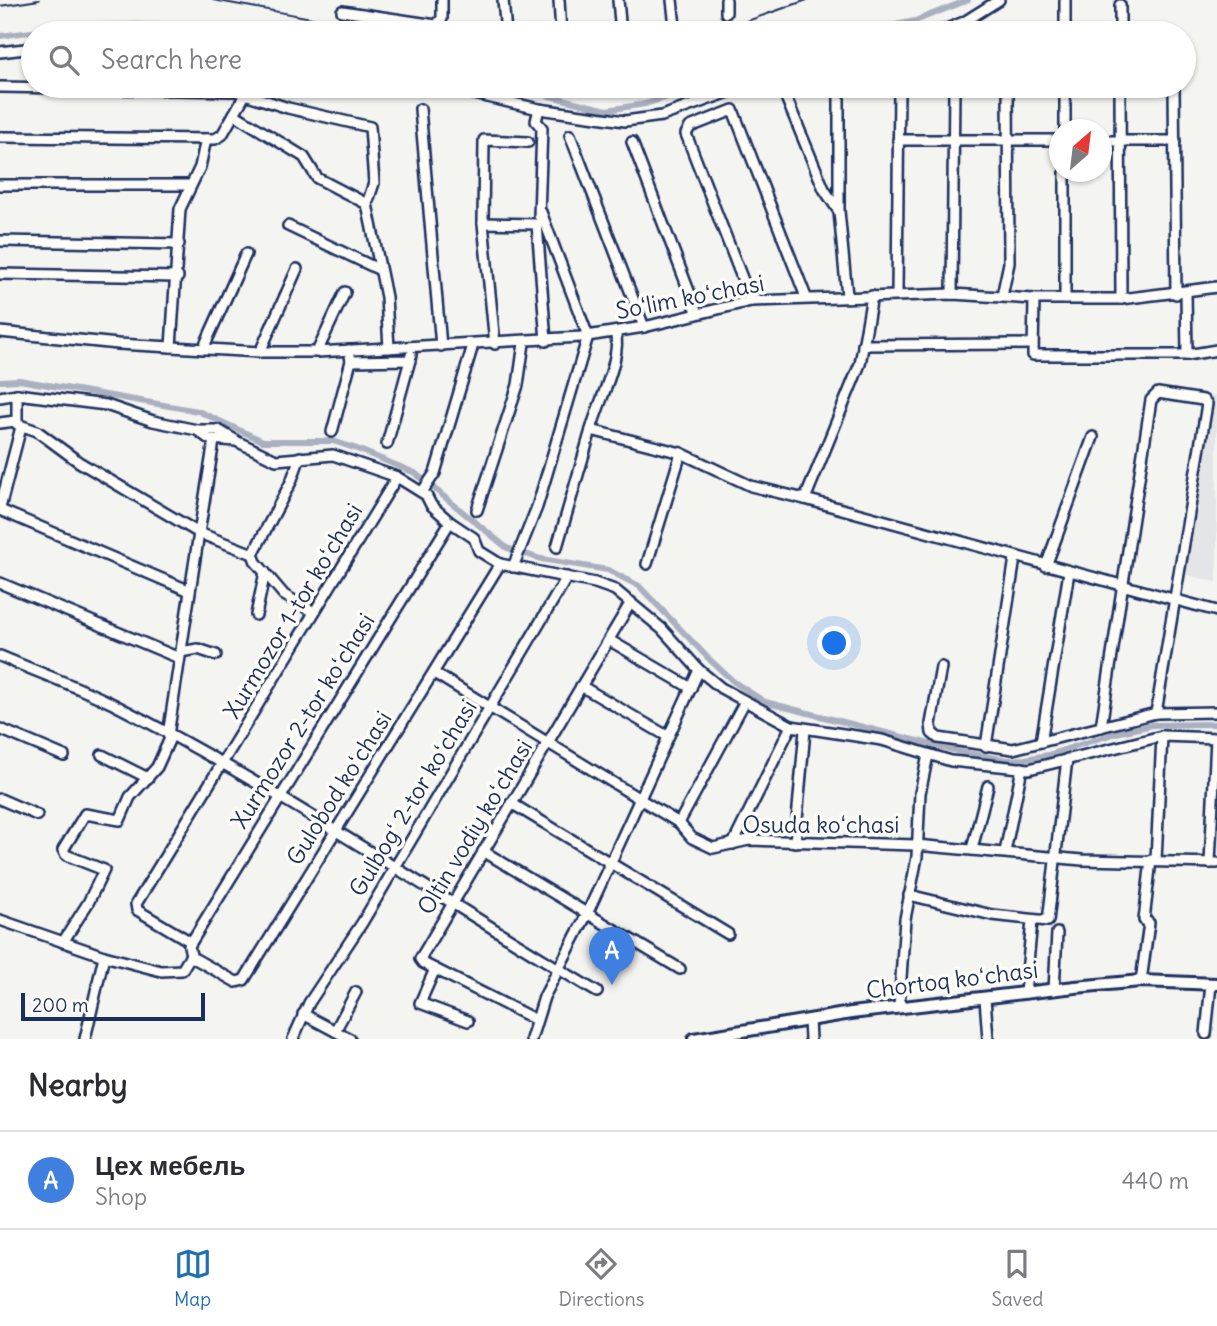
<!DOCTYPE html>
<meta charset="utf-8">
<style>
body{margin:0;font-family:Delius,sans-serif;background:#f7f7f7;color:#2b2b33}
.compass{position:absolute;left:1049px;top:119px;width:63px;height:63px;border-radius:50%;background:#fff;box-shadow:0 2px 5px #0004;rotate:28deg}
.scale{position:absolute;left:21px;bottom:18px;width:184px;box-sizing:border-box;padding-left:7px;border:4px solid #1b2f5e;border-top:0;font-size:19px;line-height:24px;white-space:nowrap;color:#1b2f5e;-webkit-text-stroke:5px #fdfcf7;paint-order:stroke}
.you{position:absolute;left:835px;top:644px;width:24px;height:24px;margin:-18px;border:5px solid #fff;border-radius:50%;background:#1a73e8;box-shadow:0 0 0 10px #1a73e833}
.badge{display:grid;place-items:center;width:46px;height:46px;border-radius:50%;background:#1f6fb2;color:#fff;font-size:23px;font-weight:700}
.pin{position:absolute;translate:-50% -58px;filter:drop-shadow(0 2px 4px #0008)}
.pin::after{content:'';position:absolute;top:37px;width:24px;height:21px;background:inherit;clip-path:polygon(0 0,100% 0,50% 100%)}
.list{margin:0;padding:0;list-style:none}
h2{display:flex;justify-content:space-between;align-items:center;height:91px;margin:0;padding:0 28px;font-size:30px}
h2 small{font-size:23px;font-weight:400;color:#7c7c81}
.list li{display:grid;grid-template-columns:46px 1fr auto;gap:21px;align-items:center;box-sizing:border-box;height:98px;padding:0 28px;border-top:2px solid #e1e1e2}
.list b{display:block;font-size:26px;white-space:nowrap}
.list p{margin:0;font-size:23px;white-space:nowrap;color:#7c7c81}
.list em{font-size:23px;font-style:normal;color:#7c7c81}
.icon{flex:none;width:38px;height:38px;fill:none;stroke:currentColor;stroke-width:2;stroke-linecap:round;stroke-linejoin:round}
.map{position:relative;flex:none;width:1217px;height:1039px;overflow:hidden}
.search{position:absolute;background:#fff;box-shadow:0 2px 5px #0004;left:21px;right:21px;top:21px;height:77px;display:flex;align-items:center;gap:18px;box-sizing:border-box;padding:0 24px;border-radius:38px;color:#7c7c81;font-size:26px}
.sheet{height:189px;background:#fff}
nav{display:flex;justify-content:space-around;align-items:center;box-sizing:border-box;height:98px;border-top:2px solid #e1e1e2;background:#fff;font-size:19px;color:#7c7c81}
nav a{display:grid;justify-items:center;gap:4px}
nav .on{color:#1f6fb2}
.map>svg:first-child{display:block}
.built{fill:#e4e5e6}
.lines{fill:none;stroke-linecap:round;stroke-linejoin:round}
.canal{stroke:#aab0bf;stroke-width:6}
.minor-casing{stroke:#1b2f5e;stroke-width:14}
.major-casing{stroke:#1b2f5e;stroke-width:16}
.minor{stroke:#fdfcf7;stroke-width:9}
.major{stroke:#fdfcf7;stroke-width:10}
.rail{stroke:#1b2f5e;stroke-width:2}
.labels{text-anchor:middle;stroke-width:7;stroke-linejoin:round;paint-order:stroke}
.street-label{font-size:23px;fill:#1b2f5e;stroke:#fdfcf7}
</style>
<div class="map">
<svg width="1217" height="1039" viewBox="0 0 1217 1039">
<rect width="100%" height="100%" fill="#f4f4f1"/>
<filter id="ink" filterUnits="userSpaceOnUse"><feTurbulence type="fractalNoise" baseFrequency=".0143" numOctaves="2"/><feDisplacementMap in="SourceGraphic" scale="14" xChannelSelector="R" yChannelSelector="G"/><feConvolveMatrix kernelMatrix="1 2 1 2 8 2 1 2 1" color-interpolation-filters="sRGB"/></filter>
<g filter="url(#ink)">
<!-- built -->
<polygon class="built" points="1217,394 1217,582 1183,574 1211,397"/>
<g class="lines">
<!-- canal -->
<g class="canal">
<polyline points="857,33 915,21 968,0"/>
<path d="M0 36C77 25 154 19 231 33"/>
<polyline points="509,86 607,110 645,104 705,86"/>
<polyline points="0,381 19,380 198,411 263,441 333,441 357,449 415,473 507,548 541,559 608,570 639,586 709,659 734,682 765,702 961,752 1007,760 1025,759 1048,755 1116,733 1152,725 1217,724"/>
</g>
<defs>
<g id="minor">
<polyline points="503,0 506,33"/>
<polyline points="559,0 561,33"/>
<polyline points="618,0 621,33"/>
<polyline points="672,0 675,26"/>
<polyline points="726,0 726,13"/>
<polyline points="1120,5 1120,33"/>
<polyline points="342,11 436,25 442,19 442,0"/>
<polyline points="937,33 964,22 999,0"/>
<polyline points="1065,33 1065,0"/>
<polyline points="0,52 33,48"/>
<polyline points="439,86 539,109 625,121 662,116 746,86"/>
<polyline points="839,86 839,211 847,296"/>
<polyline points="1120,86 1121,299"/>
<polyline points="1174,86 1176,294"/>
<polyline points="0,87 236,91 288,108 370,127 374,183 367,204 386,297 389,348"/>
<polyline points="785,95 824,189 838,210"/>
<polyline points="420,109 441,346"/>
<polyline points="539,109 536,121 542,128 539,216"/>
<polyline points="234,114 304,157 317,178 367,204"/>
<polyline points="1065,130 1065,86"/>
<polyline points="570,135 644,327"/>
<polyline points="0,137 215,139 222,135 250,86"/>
<polyline points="898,140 1060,140"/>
<polyline points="1102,141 1175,141"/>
<polyline points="632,142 697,312"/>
<polyline points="0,185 189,185"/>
<polyline points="483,223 484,140 528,142"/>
<polyline points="288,226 380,270"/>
<polyline points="0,241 179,244"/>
<polyline points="0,274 178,277"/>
<polyline points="952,294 954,86"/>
<polyline points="897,295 899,86"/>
<polyline points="872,296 860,364 805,499 1217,611"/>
<polyline points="1002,296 1009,263 1008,86"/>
<polyline points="1034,299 1033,355 1187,355 1186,292"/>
<polyline points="1065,299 1065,172"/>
<polyline points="751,301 686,134 690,127 733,110 806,297"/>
<polyline points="0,332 118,344 260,352 317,352 581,337 644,327 751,301 952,294 1034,299 1121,299 1217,287"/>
<polyline points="495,344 483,223 537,224 546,341"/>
<polyline points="863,345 1032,344"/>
<polyline points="171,347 180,209 200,167 206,139"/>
<polyline points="203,349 246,254"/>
<polyline points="260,352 297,269"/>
<polyline points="317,352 345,292"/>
<polyline points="1187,355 1217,350"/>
<polyline points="351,361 410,360 411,355"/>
<polyline points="17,394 17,424 37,431 79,462 199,533 168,735"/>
<polyline points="0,397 17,394 106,405 153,421 197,430 209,439 236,441 276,460 333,455 397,477 426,495 431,505 450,522 474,538 479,551 500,564 595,583 615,590 662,629 699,670 721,688 791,726 882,740 951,761 1029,769 1162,736 1217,738"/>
<polyline points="0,423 15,421"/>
<polyline points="197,430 218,430 235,440"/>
<path d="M591 430C598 403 623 356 615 332"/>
<polyline points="332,432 351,361 349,350"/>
<polyline points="214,441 199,533 253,554 256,562 284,595 314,612"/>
<polyline points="387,444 410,360"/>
<polyline points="422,492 435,473 473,345"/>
<polyline points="0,508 21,427"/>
<polyline points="0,510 190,591"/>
<polyline points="477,510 518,385 524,343"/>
<polyline points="557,547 591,430 681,453 751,486 805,499"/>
<polyline points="253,554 291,482 300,457"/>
<polyline points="647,564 681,453"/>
<polyline points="1046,566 1093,437"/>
<polyline points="513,567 537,507 588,336 541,212"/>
<polyline points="0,583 179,658"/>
<polyline points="256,615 265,572"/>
<polyline points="609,640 691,688"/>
<polyline points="180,652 198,649 216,655"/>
<path d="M0 656C37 672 77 686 113 704 280 789 436 896 597 992"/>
<polyline points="941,667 931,724 932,733 938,738 1013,749 1156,713 1217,712"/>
<polyline points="434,673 679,823 692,838 713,848 749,840 916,845 1082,860 1217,863"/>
<polyline points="581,686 667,736"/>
<polyline points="1101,727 1151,400 1158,393 1203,400 1207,404 1156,713"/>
<polyline points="0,729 64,756"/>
<polyline points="1041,742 1069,572"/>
<polyline points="986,746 1015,558"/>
<polyline points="102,755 148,778"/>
<polyline points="0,799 37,815"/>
<polyline points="511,803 728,934"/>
<polyline points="679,823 744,703"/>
<polyline points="795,842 805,730"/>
<polyline points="733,844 791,726"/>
<polyline points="972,849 988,786"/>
<polyline points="483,851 680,969"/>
<polyline points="1005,852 1022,768"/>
<polyline points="1156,860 1162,736"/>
<polyline points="1210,863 1216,738"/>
<polyline points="909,895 992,915 1048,921 1067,759"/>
<polyline points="0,920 104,956 85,1039"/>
<polyline points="63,942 88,903 104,870 66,855 63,850 85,814 120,820 130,797 157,767 171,736"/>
<polyline points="191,942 137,910 136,904 397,477"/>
<polyline points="104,956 161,971 182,970 191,955 189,946 450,522"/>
<polyline points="190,956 236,982 244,980 500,564"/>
<polyline points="435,969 420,1003 468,1021"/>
<polyline points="1141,981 1149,923 1144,920 1151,860"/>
<polyline points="1054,990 1057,933"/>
<polyline points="1025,993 1032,921"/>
<polyline points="985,998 988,1039"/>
<polyline points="899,1007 905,919 917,857 920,793 928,755"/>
<polyline points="303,1014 350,1039"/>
<polyline points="536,1020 423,963 420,959 631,602"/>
<polyline points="809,1020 810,1039"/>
<polyline points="335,1031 356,992"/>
<polyline points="1206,1034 1211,984"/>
<polyline points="293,1039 309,1003 362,923 567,577"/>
<polyline points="531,1039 544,997 587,914 699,670"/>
</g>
<polyline id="major" points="694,1039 851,1013 1075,987 1141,981 1217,984"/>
</defs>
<!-- minor casing -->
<use href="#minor" class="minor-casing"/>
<!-- major casing -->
<use href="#major" class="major-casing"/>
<!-- minor -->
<use href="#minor" class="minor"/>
<!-- major -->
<use href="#major" class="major"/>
<!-- rail -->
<g class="rail">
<polyline points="213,0 393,33"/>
<polyline points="0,6 39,0"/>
<polyline points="713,33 807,0"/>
</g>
</g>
</g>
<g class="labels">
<!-- street labels -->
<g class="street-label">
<text transform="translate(690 297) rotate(-11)" y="8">Soʻlim koʻchasi</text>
<text transform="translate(293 611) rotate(-59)" y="8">Xurmozor 1-tor koʻchasi</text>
<text transform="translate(303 721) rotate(-58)" y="8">Xurmozor 2-tor koʻchasi</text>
<text transform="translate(339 788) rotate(-58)" y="8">Gulobod koʻchasi</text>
<text transform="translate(413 798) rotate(-59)" y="8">Gulbogʻ 2-tor koʻchasi</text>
<text x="821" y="833">Osuda koʻchasi</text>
<text transform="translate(475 827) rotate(-59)" y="8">Oltin vodiy koʻchasi</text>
<text transform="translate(952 980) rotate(-7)" y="8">Chortoq koʻchasi</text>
</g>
</g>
</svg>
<svg class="compass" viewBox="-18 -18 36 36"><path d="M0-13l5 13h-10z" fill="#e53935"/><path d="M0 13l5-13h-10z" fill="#7c7c81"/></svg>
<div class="scale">200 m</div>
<div class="you"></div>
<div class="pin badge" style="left:612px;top:985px;background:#3f7fe0">A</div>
<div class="search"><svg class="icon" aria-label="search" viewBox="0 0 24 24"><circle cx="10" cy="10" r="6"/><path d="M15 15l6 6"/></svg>Search here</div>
</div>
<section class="sheet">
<h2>Nearby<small></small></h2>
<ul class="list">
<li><span class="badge" style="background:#3f7fe0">A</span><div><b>Цех мебель</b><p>Shop</p></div><em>440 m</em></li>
</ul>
</section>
<nav>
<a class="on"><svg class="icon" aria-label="map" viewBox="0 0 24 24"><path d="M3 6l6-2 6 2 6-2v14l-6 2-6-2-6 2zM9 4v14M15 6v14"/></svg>Map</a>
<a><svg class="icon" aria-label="directions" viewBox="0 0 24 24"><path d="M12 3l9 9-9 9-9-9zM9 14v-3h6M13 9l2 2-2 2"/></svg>Directions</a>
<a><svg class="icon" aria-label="saved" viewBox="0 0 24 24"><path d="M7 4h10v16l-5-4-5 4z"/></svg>Saved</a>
</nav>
